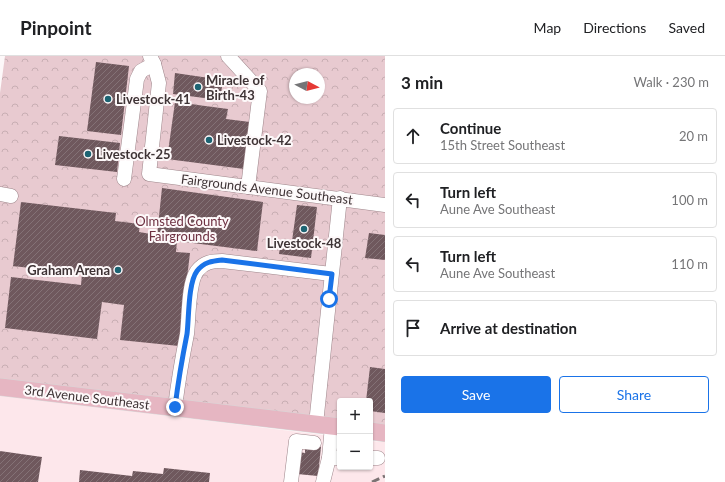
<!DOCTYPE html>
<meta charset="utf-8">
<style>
body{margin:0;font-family:Lato,sans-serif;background:#f6f6f6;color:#202124}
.controls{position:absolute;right:12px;bottom:12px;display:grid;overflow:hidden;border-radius:4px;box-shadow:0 1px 3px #0004}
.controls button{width:36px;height:36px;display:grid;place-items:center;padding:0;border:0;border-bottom:1px solid #e0e0e0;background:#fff;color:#202124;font:20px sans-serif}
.compass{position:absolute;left:289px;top:12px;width:36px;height:36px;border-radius:50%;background:#fff;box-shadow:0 1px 3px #0004;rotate:97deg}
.stop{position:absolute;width:12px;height:12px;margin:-9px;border:3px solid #1a73e8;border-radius:50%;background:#fff}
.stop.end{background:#1a73e8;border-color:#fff;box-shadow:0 1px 4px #0008}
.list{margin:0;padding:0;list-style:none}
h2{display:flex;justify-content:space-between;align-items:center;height:52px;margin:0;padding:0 16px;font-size:17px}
h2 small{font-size:13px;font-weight:400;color:#757577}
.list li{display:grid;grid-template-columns:26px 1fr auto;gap:12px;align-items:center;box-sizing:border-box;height:56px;margin:0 8px 8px;padding:0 8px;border:1px solid #e0e0e0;border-radius:4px}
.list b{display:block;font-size:15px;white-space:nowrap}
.list p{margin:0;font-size:13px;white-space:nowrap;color:#757577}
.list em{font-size:13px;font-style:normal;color:#757577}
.actions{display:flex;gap:8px;padding:12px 16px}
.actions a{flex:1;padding:9px 0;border:1px solid #1a73e8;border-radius:4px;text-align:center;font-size:14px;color:#1a73e8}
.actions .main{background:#1a73e8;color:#fff}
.icon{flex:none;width:22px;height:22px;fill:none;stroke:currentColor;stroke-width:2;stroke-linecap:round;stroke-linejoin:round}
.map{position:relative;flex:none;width:385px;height:426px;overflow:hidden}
header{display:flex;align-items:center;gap:24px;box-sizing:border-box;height:56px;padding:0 20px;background:#fff;border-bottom:1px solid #e0e0e0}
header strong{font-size:19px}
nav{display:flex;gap:22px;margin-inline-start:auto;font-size:14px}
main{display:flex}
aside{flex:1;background:#fff}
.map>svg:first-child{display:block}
.built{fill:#fde7eb}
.park{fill:url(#park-crowns);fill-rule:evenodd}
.building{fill:url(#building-hatch)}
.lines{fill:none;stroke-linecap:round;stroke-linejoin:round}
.minor-casing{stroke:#9e868b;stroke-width:15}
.major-casing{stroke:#d8d6d7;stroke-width:18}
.minor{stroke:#fff;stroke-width:14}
.major{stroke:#e6b6c2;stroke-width:17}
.rail{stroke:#7c7374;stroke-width:3;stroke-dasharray:8 4;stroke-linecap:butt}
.route{stroke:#1a73e8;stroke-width:5}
.poi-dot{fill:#1d6473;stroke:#fdf8f9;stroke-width:1.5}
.labels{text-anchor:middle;stroke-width:4;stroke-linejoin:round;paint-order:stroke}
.poi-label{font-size:13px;font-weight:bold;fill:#3e3335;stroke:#fdf8f9;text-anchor:start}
.street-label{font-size:13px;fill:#3e3335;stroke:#fdf8f9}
.park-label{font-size:13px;fill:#6d3041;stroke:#fdf8f9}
</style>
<header>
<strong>Pinpoint</strong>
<nav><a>Map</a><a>Directions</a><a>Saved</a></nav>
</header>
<main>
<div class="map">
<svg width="385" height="426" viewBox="0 0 385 426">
<defs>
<pattern id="park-crowns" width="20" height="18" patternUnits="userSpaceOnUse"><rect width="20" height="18" fill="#e8cad0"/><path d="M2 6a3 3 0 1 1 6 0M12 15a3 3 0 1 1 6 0" fill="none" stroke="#c8aeb3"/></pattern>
<pattern id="building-hatch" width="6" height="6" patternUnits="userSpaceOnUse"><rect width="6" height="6" fill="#6f585d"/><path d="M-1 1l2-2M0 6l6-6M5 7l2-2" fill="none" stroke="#847276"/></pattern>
</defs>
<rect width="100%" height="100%" fill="#fdf8f9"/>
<!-- built -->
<polygon class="built" points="0,339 340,381 340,411 370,411 370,385 385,386 385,426 0,426"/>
<!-- park -->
<path class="park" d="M5 0H385V372L370 370V345H340V366L0 324V37ZM295 18H319V42H295Z"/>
<!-- building -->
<g class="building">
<polygon points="96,6 129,10 121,79 87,75"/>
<polygon points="175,17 223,24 220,44 173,38"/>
<polygon points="175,46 228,53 226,63 250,66 244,113 167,103"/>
<polygon points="59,80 120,87 117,116 55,109"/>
<polygon points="162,132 263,146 257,195 177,185 176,196 190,197 179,290 120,284 124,249 102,246 97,283 5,272 11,221 81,229 82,218 13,210 21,146 116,157 115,165 140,168 139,176 157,179"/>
<polygon points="297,149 317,151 311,202 279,198 281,184 292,185"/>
<polygon points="369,177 385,179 385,204 365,202"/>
<polygon points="370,311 385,313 385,357 370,355 370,345 366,345"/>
<polygon points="305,389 321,391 318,420 297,418 299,396 305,397"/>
<polygon points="0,395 42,401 38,426 0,426"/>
<polygon points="164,412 210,417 209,426 79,426 80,414 132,420 133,415 163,418"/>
</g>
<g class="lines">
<defs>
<g id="minor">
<polyline points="150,0 154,8 159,27 149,118 385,149"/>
<polyline points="228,0 260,35 248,131"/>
<polyline points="124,123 137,23 141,15 154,8"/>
<polyline points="0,138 11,140"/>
<path d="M175 351C178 327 182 303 187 278 189 262 188 227 197 215 204 206 212 205 222 205L331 218"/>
<polyline points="316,368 340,142"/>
<polyline points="332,370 329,402 340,402"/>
<polyline points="370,402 378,402"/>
<polyline points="291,426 296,385 314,387"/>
<polyline points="323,426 329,402"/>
</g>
<g id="major">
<polyline points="0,331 340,371"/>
<polyline points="370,375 385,377"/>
</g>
</defs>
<!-- minor casing -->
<use href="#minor" class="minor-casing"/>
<!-- major casing -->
<use href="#major" class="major-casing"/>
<!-- minor -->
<use href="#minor" class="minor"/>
<!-- major -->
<use href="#major" class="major"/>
<!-- rail -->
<polyline class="rail" points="372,426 385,420"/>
</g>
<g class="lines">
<!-- route -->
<path class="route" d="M175 351C178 327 182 303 187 278 189 262 188 227 197 215 204 206 212 205 222 204L332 218 329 243"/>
</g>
<!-- markers -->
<g class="poi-dot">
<circle cx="198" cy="31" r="4"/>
<circle cx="108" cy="43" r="4"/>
<circle cx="209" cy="84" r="4"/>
<circle cx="88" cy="98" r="4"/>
<circle cx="304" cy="173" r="4"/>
<circle cx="118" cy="214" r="4"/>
</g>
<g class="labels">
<!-- poi labels -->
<g class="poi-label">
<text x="206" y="29">Miracle of<tspan x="206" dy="15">Birth-43</tspan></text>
<text x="116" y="48">Livestock-41</text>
<text x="217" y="89">Livestock-42</text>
<text x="96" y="103">Livestock-25</text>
<text x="304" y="192" text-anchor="middle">Livestock-48</text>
<text x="110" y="219" text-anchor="end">Graham Arena</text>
</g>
<!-- street labels -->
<g class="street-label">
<text transform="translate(267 133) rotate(7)" y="5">Fairgrounds Avenue Southeast</text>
<text transform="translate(87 341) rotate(7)" y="5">3rd Avenue Southeast</text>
</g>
<!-- park labels -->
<g class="park-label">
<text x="182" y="170">Olmsted County<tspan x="182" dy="15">Fairgrounds</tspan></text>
</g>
</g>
</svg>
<div class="controls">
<button>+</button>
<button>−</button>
</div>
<svg class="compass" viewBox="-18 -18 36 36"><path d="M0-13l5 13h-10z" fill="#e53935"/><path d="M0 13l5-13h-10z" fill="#757577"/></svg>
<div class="stop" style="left:329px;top:243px"></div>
<div class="stop end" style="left:175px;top:351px"></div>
</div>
<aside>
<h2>3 min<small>Walk · 230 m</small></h2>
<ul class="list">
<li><svg class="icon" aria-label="ahead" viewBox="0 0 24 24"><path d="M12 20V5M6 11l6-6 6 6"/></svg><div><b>Continue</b><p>15th Street Southeast</p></div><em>20 m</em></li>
<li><svg class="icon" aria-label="left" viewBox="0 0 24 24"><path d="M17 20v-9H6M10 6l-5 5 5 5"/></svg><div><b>Turn left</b><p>Aune Ave Southeast</p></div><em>100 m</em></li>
<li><svg class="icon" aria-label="left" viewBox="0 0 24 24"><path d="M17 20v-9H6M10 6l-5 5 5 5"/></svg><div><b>Turn left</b><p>Aune Ave Southeast</p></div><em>110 m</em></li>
<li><svg class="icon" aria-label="arrive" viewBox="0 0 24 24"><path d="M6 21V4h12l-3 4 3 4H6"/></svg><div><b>Arrive at destination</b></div></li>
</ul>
<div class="actions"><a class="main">Save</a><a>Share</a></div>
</aside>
</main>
